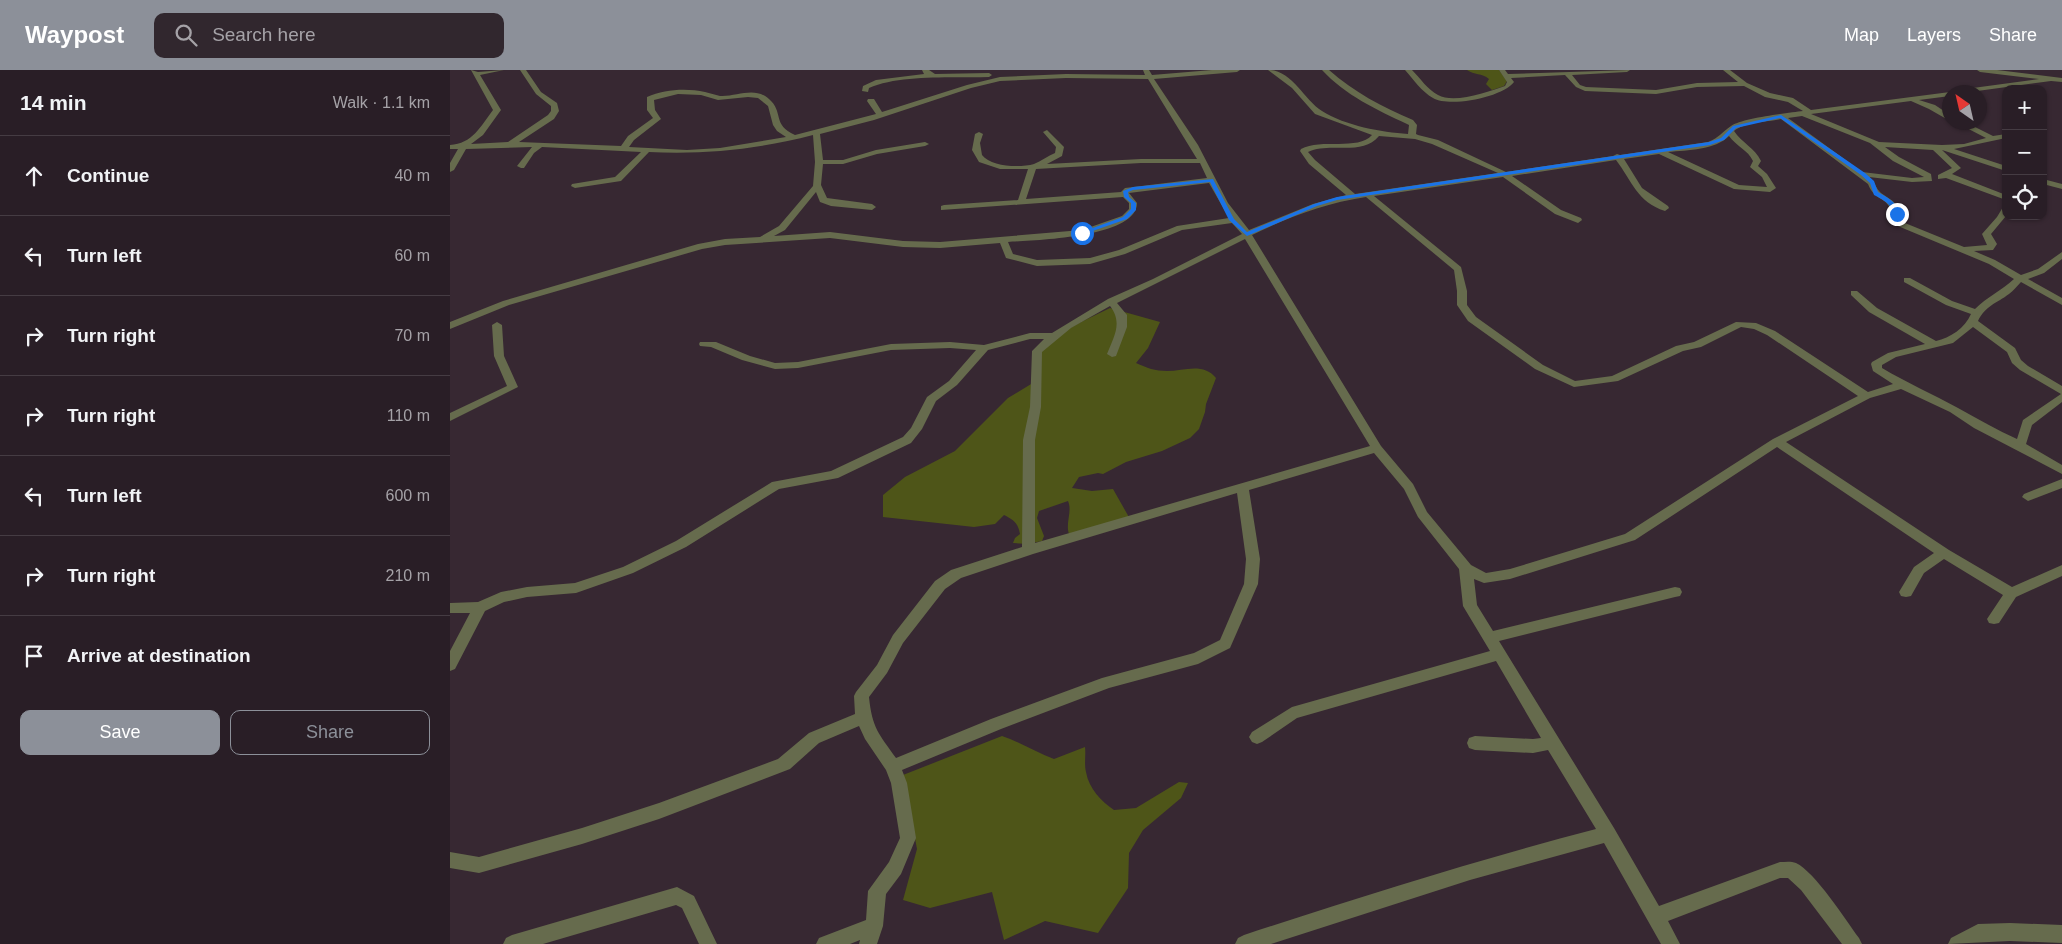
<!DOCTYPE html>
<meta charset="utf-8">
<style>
body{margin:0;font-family:Helvetica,sans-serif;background:#31272e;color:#f1f3f6}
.controls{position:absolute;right:15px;top:15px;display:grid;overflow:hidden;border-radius:10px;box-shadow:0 1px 4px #0004}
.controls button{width:45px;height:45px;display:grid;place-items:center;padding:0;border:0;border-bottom:1px solid #453c43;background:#291e26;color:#f1f3f6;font:25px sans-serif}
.compass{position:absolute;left:1492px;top:15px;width:45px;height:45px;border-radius:50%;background:#291e26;box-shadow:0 1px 4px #0004;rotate:326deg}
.stop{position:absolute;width:15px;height:15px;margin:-11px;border:4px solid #1a73e8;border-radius:50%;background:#fff}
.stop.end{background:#1a73e8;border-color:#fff;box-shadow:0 1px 5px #0008}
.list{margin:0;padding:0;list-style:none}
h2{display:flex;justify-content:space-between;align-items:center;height:65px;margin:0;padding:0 20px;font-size:21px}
h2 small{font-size:16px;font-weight:400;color:#a5a2a7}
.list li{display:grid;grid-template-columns:32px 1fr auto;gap:15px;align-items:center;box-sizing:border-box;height:80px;padding:0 20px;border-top:1px solid #453c43}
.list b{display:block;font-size:19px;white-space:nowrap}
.list em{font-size:16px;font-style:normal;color:#a5a2a7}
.actions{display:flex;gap:10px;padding:15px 20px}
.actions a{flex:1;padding:11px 0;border:1px solid #8c9099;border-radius:10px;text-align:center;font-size:18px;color:#8c9099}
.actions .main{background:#8c9099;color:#fff}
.icon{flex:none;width:28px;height:28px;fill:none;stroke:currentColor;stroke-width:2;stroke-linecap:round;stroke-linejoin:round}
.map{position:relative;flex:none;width:1612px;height:874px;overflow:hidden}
header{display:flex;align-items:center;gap:30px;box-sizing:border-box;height:70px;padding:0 25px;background:#8c9099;color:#fff}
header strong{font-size:24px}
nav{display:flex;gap:28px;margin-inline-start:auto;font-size:18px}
.search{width:350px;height:45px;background:#31272e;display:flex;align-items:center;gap:12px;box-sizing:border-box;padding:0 18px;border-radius:10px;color:#a5a2a7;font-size:19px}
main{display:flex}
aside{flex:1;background:#291e26}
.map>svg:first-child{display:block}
.green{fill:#4e5518}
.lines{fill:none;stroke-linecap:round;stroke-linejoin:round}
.street{fill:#666b4d;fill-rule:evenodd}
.route{fill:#1a73e8}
</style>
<header>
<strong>Waypost</strong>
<div class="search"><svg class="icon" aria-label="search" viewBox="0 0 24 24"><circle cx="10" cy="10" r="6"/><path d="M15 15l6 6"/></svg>Search here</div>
<nav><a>Map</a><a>Layers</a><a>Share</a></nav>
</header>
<main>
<aside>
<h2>14 min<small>Walk · 1.1 km</small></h2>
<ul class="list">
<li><svg class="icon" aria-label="ahead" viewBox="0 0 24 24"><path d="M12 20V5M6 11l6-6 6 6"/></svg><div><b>Continue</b></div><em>40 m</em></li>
<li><svg class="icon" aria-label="left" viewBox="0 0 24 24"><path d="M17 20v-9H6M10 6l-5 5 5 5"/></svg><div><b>Turn left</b></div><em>60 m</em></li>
<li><svg class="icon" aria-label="right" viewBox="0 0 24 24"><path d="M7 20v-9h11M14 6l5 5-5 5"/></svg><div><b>Turn right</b></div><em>70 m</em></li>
<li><svg class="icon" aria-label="right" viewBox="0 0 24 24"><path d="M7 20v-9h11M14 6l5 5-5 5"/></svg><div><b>Turn right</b></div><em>110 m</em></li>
<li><svg class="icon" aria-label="left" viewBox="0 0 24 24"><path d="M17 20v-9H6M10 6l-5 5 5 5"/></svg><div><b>Turn left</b></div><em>600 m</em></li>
<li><svg class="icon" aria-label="right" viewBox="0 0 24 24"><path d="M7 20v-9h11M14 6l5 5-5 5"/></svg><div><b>Turn right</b></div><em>210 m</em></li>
<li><svg class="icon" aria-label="arrive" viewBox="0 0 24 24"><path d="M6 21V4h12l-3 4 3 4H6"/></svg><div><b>Arrive at destination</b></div></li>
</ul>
<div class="actions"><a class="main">Save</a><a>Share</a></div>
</aside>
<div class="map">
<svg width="1612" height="874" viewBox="0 0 1612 874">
<rect width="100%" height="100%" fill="#372832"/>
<!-- green -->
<g class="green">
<path d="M1017 0H1049L1057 11 1054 16 1042 20 1036 14 1039 9C1032 3 1024 5 1017 0Z"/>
<path d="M660 238 710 252 698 278 686 293C697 298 705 301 717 301 734 301 753 292 766 308L756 334 755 342 749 359 740 368 712 381 676 392 653 404 648 403 629 407 622 418 642 421 663 419 680 449 620 466C614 455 623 442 618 431L589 441 587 448 594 466 592 471 577 474 563 473 565 468 570 464C568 453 564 450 554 445L545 454 524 457 433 447V425L455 407 505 381 558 328 591 308C590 302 588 291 590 285 595 266 643 247 660 238Z"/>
<path d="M552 666C570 672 586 682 604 689L635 677C636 685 634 694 636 702 639 719 651 731 664 740L686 738 729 712 738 713 731 728 693 760 679 783 678 818 648 863 595 851 554 870 542 822 480 838 453 830 467 779 453 705Z"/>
</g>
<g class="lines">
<!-- street -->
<g class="street">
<path d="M21 0 28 2 54 0 30 5 51 40 33 65 21 74 58 72 98 45 101 41V36L86 24 70 0H76L91 22 107 33 109 41 104 49 69 72 171 76 178 66 203 48 197 40V27C215 19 237 18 255 22 260 23 265 25 270 26 287 27 304 16 319 29 334 42 322 55 345 65L426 44 417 31 418 29H424L432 42 517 15 550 7 616 4 695 5 693 0H699L702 5 762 0H790L787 2 704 9 748 75 778 133 799 160 863 134 896 125 859 94 850 81 851 79C871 68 908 81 922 65L865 44 842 18 818 0C842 0 854 30 872 41 896 56 931 62 958 64L959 55 957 54C927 40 895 25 872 0H879C904 22 932 37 963 50L967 55 966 64 968 65 988 70 1056 102 1163 86 1167 84 1170 85 1258 72C1270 67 1271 63 1281 56 1292 48 1338 43 1353 41L1338 32 1315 27 1294 16 1247 17 1206 24 1135 21 1126 17 1115 5 1061 8 1064 12C1053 27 1000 38 983 28 972 22 963 9 955 0H962C970 8 978 20 988 25 1004 34 1038 22 1055 16L1057 12 1049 0H1055L1058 4 1180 0 1177 2 1122 5 1130 15 1136 17 1206 20 1247 13 1288 12 1273 0H1280L1297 13 1320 23 1343 28 1361 40 1500 22H1502H1500V26L1469 30 1485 35 1500 45V51L1479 39 1461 31 1361 44 1429 72 1492 75 1514 74 1536 68 1505 52H1515L1543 66 1556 64V68L1504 79 1556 96V101L1492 80 1511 98 1502 104 1556 125V130L1496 108 1488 109V105L1502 98 1483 80 1435 77 1449 87 1481 104 1482 111 1462 112 1419 107C1425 112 1426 119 1431 123 1445 133 1449 132 1450 151L1514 177 1537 175 1532 164 1547 147 1553 137 1556 136V146L1541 164 1547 174 1543 180 1524 181 1545 190 1571 205 1588 199 1612 182V189L1594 203 1578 209 1612 228V235L1571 212C1567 216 1563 221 1559 224 1547 233 1535 236 1528 251L1565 278 1571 290 1578 296 1612 316V332L1582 355 1576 374 1612 395V404L1524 358 1500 342 1451 319 1420 328 1336 372 1499 480 1562 517 1612 495V506L1566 527 1549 553 1544 554 1539 553 1537 549 1553 525 1494 489 1474 503 1461 526 1456 527 1451 526 1449 522 1464 497 1484 483 1327 377 1185 470 1060 509 1034 513 1024 509 1027 535 1043 561 1225 517 1230 518 1232 522 1230 526 1225 527 1049 571 1164 758 1209 836 1330 792C1335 792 1341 791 1346 793 1365 802 1395 849 1409 868L1412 874H1392L1351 820 1338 808H1330L1218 851 1230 874H1211L1154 773 1020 810 821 874H785L788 868 794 865C910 827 1027 790 1146 759L1098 680 1083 683 1025 680 1019 678 1017 673 1019 668 1025 666 1083 669 1091 668 1046 591 847 648 812 672 807 674 802 672 799 667 802 662 842 637 1040 581 1013 536 1009 499 968 447 954 419 924 383 799 420 810 489 808 514 780 578 748 594 659 618 551 659 452 700 457 713 466 768 451 804 436 824 433 856 427 874H409L410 870 400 874H366L369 868 416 850 418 821 439 792 450 768 441 713 436 700 415 669 409 656 369 673 340 699 209 749 132 774 29 803 0 798V782L29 787 132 758 209 733 328 689 359 663 405 644 404 626 406 622 427 595 443 565 485 511 501 500 572 477 573 370 580 337 582 281 594 269H580L538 280 507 315 486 331 472 359 461 373 388 408 329 419 236 477 183 503 126 523 77 527 54 532 35 541 5 599 0 601V581L20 543H0V533L28 532 51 522 77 517 125 513 173 497 226 471 322 412 381 401 453 367 461 358 477 327 499 311 526 280 500 278 441 280 348 298 325 299 292 290 261 277 250 276 249 274 250 272H266L300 286 325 293 348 292 441 274 500 272 534 275 580 263H602L658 229 703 209 792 164 782 153 732 160 675 184 640 194 587 196 556 188 550 173 490 178 453 177 380 168 275 175 252 179 59 235 0 259V252L53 231 248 174 275 169 310 167 329 156 363 116 365 92 363 65C309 79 254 85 199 82L171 111 125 118 121 116 122 114 165 107 191 82 92 77 84 83 74 98H71L67 96 82 77 16 79 4 100 0 102V93L8 79H0V75C22 74 31 56 43 40ZM616 8 698 9 747 89H691L597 94 612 86 614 77 597 60 593 62 606 77 605 83C598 86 591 91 584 94 570 98 541 97 532 85L530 73 533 64 529 62 525 64 522 80 529 92 550 99H578L568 130 494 135 491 136V140L673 127 679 133V139L672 146 632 160 490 172 453 171 380 162 324 166 335 160 366 122 370 132 381 136 422 140 426 137 422 134 377 128 371 115 373 94H393L427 84 475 76 479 74 475 72 426 80 393 90H373L370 64 424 50 521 18 550 11ZM228 24 251 25 268 30 298 27 308 28 318 36 323 55 327 61 336 67 270 78 237 80 179 77 184 70 211 49 205 40 204 30ZM1352 46 1420 73 1443 91 1474 107 1462 108 1412 102 1338 48ZM1331 49 1418 114C1425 131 1434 126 1440 138 1442 142 1441 149 1443 154L1539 194 1564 209C1552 220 1537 227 1525 239L1502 231 1460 208H1454V212L1496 235 1521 244C1515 258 1500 268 1486 271L1427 238 1407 221H1401V225L1419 242 1475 274 1438 283 1422 292 1421 294 1423 301 1443 314 1418 322 1325 261 1306 253 1286 252 1244 272 1226 276 1162 306 1125 311 1093 295 1026 247 1017 235V221L1011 197 924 126 1053 107 1105 144 1128 153 1132 150 1131 148 1111 140 1062 106 1166 90C1182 111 1187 132 1215 141L1219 138 1218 136 1192 118 1174 89 1209 84 1284 119 1320 122 1326 118 1317 104 1308 96 1311 91C1305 78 1292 73 1284 61 1294 52 1317 52 1331 49ZM929 66 965 69 982 74 1048 103 905 124 865 90 858 82C880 71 912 87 929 66ZM1279 66C1286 76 1298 80 1303 91L1300 97 1312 107 1317 117 1289 115 1218 82C1238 80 1265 80 1279 66ZM691 93H750L757 108 675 118 671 122 576 129 586 99ZM759 113 779 148 727 156 669 180 640 188 587 190 563 184 558 172C584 170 687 168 687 133L679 123ZM916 127 1004 200 1007 221V235L1018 251 1085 299 1124 317 1168 311 1233 281 1251 277 1291 257 1304 259 1317 265 1408 326 1323 369 1175 464 1060 499 1036 503 1021 495 977 442 963 414 931 376 802 165C839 147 875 133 916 127ZM795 169 920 376 585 473V370L591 337 592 282 621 258 660 236C673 253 664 266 657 284L662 287 666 286 677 257V245L667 233ZM1523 257 1557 282 1562 293 1570 300 1611 324 1573 350 1567 369C1547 360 1528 349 1508 338 1483 324 1457 313 1432 298V295L1446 287 1503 273ZM787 423 796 489 794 514 770 570 744 583 652 608 541 649 446 688C429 664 422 658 419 627L437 603 453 573 495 519 511 508 583 484Z"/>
<path d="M472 0H479L485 4 539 3 542 5 539 7C504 8 450 4 419 18L418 22 412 21 413 16 426 10 474 4Z"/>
<polygon points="1527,0 1547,0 1612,8 1612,12 1601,11 1520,22 1505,22 1508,20 1589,9 1530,2"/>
<polygon points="1593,109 1612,114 1612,119 1593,114"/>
<polygon points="47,252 52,255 54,286 68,317 0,351 0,343 57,316 44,286 42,255"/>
<polygon points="1612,409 1612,418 1578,431 1572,427 1574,424"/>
<polygon points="227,817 244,826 267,874 249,874 232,838 226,835 93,874 53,874 56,868 62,865"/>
<polygon points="1560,853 1612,855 1612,873 1560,871 1498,874 1501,868 1528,854"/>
</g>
</g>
<!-- route -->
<path class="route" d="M1331 45 1415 103 1424 111 1428 122C1438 128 1449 133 1449 145H1445C1441 134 1434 130 1424 125L1420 113 1411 105 1330 48 1286 58 1274 70 1260 75 887 130 867 136 797 166 779 150 760 112 683 120 678 122 679 127 686 133V140L677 149 634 164 629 163 673 147 681 139V133L674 127 673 121 683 117 763 109 784 149 797 162 864 134 887 127 1259 72 1271 68 1283 56Z"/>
</svg>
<div class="controls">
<button>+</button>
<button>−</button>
<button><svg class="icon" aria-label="locate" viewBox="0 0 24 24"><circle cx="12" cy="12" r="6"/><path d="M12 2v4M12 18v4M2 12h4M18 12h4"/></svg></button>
</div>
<svg class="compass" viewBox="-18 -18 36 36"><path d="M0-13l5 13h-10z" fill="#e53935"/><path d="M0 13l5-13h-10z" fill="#a5a2a7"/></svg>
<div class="stop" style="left:632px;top:163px"></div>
<div class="stop end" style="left:1447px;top:144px"></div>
</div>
</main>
